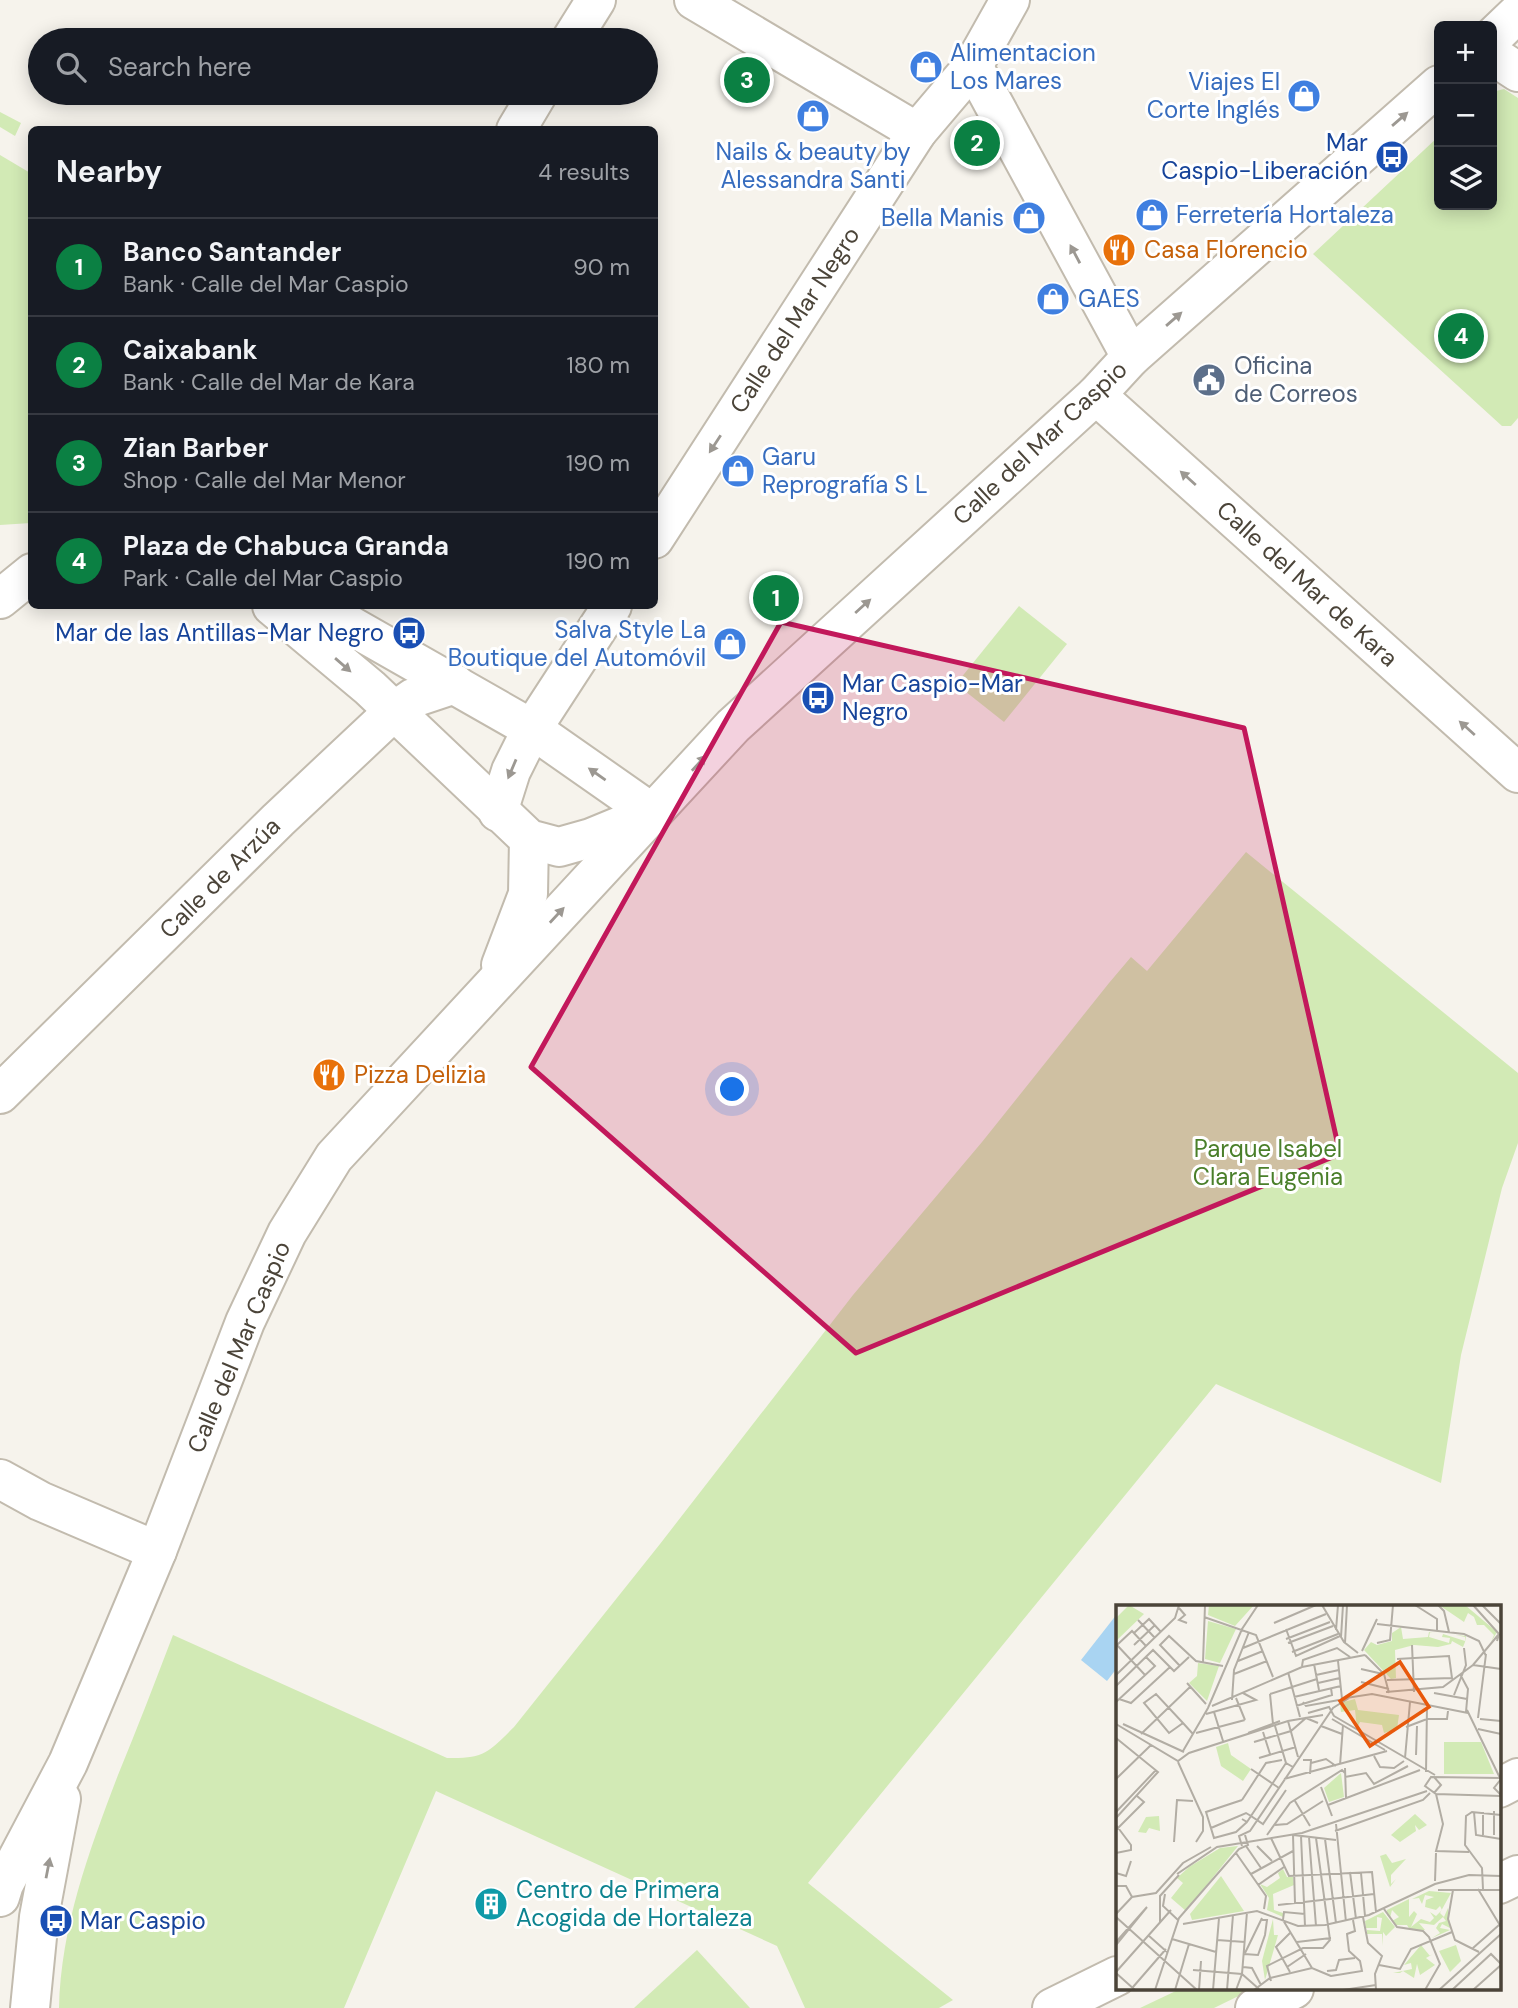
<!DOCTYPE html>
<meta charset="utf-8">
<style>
body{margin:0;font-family:"DM Sans",sans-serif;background:#242831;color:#f1f3f6}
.controls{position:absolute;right:21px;top:21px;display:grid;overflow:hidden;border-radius:10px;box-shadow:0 4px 18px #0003}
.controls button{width:63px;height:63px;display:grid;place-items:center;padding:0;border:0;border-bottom:2px solid #363941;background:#171b24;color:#f1f3f6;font:35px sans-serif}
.you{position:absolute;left:733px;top:1090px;width:24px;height:24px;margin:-18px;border:5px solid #fff;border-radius:50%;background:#1a73e8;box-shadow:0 0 0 10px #1a73e833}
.badge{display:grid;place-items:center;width:46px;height:46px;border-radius:50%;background:#0b8043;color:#fff;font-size:23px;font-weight:700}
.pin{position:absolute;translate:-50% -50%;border:4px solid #fff;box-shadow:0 2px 7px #0006}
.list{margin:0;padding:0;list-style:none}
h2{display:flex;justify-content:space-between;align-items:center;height:91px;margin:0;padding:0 28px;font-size:30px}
h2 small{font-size:23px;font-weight:400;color:#9ea1a6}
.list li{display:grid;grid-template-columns:46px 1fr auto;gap:21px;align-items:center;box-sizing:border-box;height:98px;padding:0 28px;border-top:2px solid #363941}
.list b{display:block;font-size:26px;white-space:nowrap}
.list p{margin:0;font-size:23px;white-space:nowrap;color:#9ea1a6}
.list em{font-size:23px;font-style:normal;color:#9ea1a6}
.icon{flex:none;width:38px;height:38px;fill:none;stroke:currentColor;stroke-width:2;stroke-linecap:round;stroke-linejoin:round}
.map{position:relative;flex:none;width:1518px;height:2008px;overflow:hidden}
.search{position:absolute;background:#171b24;box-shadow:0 4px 18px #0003;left:28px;top:28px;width:630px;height:77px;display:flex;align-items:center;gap:18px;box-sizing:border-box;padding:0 24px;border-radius:38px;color:#9ea1a6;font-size:26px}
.panel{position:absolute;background:#171b24;box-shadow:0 4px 18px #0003;left:28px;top:126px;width:630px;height:483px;border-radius:10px}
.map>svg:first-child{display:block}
.green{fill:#d2eab5}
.water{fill:#a9d4f2}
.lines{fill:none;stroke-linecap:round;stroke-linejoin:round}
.minor-casing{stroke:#c2bbae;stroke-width:42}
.minor{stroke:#fff;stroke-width:38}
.oneway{fill:#9c9892}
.marked{fill:#c2185b;fill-opacity:0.2;stroke:#c2185b;stroke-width:5;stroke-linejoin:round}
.labels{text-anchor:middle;stroke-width:6;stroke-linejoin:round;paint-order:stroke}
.shop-label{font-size:24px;fill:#366cbe;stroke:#fff;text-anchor:start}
.transit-label{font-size:24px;fill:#164399;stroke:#fff;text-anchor:end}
.food-label{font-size:24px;fill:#c56008;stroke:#fff;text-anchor:start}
.street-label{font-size:24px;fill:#4b4439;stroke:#fff}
.service-label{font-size:24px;fill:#4e5e75;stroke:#fff;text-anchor:start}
.park-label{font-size:24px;fill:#4a7f2a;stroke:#fff}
.culture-label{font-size:24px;fill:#0d838f;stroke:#fff;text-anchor:start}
.inset-road{fill:none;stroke:#b2ada4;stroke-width:2}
.view{fill:#e8590c;fill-opacity:0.15;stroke:#e8590c;stroke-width:3.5}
.inset-edge{fill:none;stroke:#4b4439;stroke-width:3.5}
</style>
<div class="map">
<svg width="1518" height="2008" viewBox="0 0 1518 2008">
<rect width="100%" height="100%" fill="#f6f3ec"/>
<!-- green -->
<g class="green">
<polygon points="1504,89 1518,98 1518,418 1511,426 1502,426 1313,254 1439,136 1439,205 1492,205 1492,92"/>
<polygon points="0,112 21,123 15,136 0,127"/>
<polygon points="0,155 32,174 31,523 0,525"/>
<polygon points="1019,606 1067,644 1004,722 956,684"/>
<path d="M1246 852 1518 1073V1143L1502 1188 1461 1355 1441 1483 1216 1384 808 1883 953 2000 939 2008H805L777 1946 436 1791 344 2008H59C61 1926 89 1851 118 1775 137 1729 155 1682 173 1635L447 1758C484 1759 489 1752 514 1727L660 1544 853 1295 982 1142 1109 983 1131 957 1147 971Z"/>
<polygon points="697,1950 750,2008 634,2008"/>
<polygon points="1180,1989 1253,1989 1214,2008 1140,2008"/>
</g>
<!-- water -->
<polygon class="water" points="1117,1614 1117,1668 1107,1681 1081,1660"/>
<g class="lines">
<defs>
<g id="minor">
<polyline points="694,0 917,132"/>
<polyline points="1492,38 1518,13"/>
<polyline points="571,40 596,0"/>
<polyline points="1492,55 1518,72"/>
<polyline points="973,66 1131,357"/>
<polyline points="516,130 538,93"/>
<polyline points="1096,395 1518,773"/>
<polyline points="654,539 917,132 973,66 1010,0"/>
<polyline points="0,599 32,573"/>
<polyline points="272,606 370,688 529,839 559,847 591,838 642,817"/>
<polyline points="316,606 532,729 652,813"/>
<polyline points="498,812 511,771 532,729 612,606"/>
<polyline points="501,965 528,894 529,839"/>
<polyline points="0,1094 278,820 393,712 413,698 455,684"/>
<polyline points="0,1479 40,1501 157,1551"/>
<polyline points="1499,1788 1518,1778"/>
<polyline points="1499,1884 1518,1875"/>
<polyline points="0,1897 4,1884 68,1763 157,1551 245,1322 287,1233 334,1157 733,726 1096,395 1131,357 1439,85"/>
<polyline points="30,2008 39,1917 61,1799"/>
<polyline points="1052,2008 1117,1976"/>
<polyline points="1255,2008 1294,1989"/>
</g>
</defs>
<!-- minor casing -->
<use href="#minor" class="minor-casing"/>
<!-- minor -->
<use href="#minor" class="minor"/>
</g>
<!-- one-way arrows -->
<defs><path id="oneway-solid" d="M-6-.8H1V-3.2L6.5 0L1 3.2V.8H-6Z" transform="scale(1.75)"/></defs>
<g class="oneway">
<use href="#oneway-solid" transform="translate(1400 119) rotate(-41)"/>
<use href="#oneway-solid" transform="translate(1075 254) rotate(-118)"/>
<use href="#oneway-solid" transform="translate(1174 319) rotate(-41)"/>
<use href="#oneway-solid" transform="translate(715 444) rotate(123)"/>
<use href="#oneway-solid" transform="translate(1188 478) rotate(-138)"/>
<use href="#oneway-solid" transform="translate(863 606) rotate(-42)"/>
<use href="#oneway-solid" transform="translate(343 665) rotate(41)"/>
<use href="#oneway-solid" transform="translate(1467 728) rotate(-138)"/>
<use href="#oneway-solid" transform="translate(699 763) rotate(-47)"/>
<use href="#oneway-solid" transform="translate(512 769) rotate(113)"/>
<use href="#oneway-solid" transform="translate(597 774) rotate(-145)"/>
<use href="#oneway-solid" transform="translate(557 915) rotate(-47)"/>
<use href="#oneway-solid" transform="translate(48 1868) rotate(-79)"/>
</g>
<!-- marked area -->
<path class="marked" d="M781 622 1244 728 1340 1154 856 1353 531 1067Z"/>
<!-- icons -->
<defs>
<symbol id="shop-disc" viewBox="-11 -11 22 22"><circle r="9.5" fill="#3f7fe0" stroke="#fff"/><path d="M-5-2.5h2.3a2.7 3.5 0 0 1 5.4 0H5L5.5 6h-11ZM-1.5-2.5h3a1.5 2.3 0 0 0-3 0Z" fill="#fff"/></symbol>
<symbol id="bus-disc" viewBox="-11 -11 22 22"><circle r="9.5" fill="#1a4fb4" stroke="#fff"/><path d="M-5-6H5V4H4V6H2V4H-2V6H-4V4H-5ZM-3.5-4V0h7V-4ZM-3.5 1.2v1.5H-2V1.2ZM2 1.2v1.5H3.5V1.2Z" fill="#fff"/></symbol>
<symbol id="restaurant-disc" viewBox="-11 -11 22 22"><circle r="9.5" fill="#e8710a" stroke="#fff"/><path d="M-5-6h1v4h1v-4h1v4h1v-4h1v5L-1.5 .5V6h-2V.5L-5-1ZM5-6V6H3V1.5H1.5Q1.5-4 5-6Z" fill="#fff"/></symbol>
<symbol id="civic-disc" viewBox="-11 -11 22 22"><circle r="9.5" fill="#5c6f8a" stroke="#fff"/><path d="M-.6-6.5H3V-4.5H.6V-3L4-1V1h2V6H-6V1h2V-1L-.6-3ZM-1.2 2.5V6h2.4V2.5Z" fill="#fff"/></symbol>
<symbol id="building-disc" viewBox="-11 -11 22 22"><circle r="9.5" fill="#0f9aa8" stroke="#fff"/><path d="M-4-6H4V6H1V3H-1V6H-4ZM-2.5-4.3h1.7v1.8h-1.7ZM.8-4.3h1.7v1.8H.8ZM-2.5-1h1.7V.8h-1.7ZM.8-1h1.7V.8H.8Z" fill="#fff"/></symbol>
</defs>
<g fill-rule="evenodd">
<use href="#shop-disc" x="907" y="48" width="38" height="38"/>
<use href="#shop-disc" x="1285" y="77" width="38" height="38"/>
<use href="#shop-disc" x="794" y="97" width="38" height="38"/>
<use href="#bus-disc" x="1373" y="138" width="38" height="38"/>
<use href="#shop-disc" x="1133" y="196" width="38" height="38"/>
<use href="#shop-disc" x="1010" y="199" width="38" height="38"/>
<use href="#restaurant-disc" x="1100" y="231" width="38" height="38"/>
<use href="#shop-disc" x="1034" y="280" width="38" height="38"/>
<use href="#civic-disc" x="1190" y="361" width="38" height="38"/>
<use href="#shop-disc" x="719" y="452" width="38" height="38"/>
<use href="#bus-disc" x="390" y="614" width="38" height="38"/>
<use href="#shop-disc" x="711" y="625" width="38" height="38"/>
<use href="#bus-disc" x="799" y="679" width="38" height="38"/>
<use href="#restaurant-disc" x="310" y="1056" width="38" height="38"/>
<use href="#building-disc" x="472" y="1885" width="38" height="38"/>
<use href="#bus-disc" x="37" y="1902" width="38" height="38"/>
</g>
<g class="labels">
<!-- shop labels -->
<g class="shop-label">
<text x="950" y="61">Alimentacion<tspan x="950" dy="28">Los Mares</tspan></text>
<text x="1280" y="90" text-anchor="end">Viajes El<tspan x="1280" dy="28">Corte Inglés</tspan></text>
<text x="813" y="160" text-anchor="middle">Nails &amp; beauty by<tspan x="813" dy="28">Alessandra Santi</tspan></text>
<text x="1176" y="223">Ferretería Hortaleza</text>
<text x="1004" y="226" text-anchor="end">Bella Manis</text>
<text x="1078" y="307">GAES</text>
<text x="762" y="465">Garu<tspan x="762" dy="28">Reprografía S L</tspan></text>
<text x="706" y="638" text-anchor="end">Salva Style La<tspan x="706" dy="28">Boutique del Automóvil</tspan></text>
</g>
<!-- transit labels -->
<g class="transit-label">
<text x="1368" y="151">Mar<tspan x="1368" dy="28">Caspio-Liberación</tspan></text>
<text x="384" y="641">Mar de las Antillas-Mar Negro</text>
<text x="842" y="692" text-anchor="start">Mar Caspio-Mar<tspan x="842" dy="28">Negro</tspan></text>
<text x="80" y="1929" text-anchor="start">Mar Caspio</text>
</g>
<!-- food labels -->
<g class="food-label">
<text x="1144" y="258">Casa Florencio</text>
<text x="354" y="1083">Pizza Delizia</text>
</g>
<!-- street labels -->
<g class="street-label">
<text transform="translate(795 320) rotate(-57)" y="8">Calle del Mar Negro</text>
<text transform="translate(1040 443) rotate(-43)" y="8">Calle del Mar Caspio</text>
<text transform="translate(1307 584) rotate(42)" y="8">Calle del Mar de Kara</text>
<text transform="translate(220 878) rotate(-45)" y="8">Calle de Arzúa</text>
<text transform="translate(239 1347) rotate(-67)" y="8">Calle del Mar Caspio</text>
</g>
<!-- service labels -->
<g class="service-label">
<text x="1234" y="374">Oficina<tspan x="1234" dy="28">de Correos</tspan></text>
</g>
<!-- park labels -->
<g class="park-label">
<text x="1268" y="1157">Parque Isabel<tspan x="1268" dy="28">Clara Eugenia</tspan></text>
</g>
<!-- culture labels -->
<g class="culture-label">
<text x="516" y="1898">Centro de Primera<tspan x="516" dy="28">Acogida de Hortaleza</tspan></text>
</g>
</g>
<!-- overview -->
<g transform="translate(1116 1605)">
<rect width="385" height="385" fill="#f6f3ec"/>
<path d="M13 0 28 9 0 36V13ZM93 0H138L119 21 92 10ZM323 0H349L381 27 375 37 378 30 368 20H361L358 12 352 8 348 17ZM92 16 120 24 104 58 89 54ZM285 22 287 34 312 32 313 27 326 28 314 27 313 32 333 38 334 33 326 32 327 29 349 36V32L340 30 350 31 349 37 347 42 336 36 335 39 322 42 298 40 279 45 280 73 275 74 248 45 255 37 261 40 276 36V28ZM82 58 103 61 91 96 73 78 81 71ZM239 94 242 105 283 110 281 124 268 128 266 120 244 117 241 123 239 105 225 107 224 98ZM328 137H365L378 169H328ZM112 138 115 150 135 164 127 176 105 161 100 142ZM225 168 228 192 213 197 208 183ZM299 209 311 220 303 225 299 220 300 226 284 237 275 230ZM43 211 44 226 33 223 30 228 22 227 30 212ZM122 241 70 306 55 293 67 278 61 273 73 262 104 243ZM270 249 276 258 290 254 275 270V279L280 274 274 282 264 251ZM167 264 171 272H177L178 280 157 289 158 305 167 308V312L151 305 153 293 144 279 151 282 164 273 162 268ZM105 271 128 306 76 315 74 309ZM313 286 335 288 324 308 328 312 332 303 334 323 326 319 324 323 334 325 316 333 324 328 320 323 323 318 330 316 327 312 318 320 303 318 309 325H294L291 320H280L276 316 283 312 276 305 274 313 271 310V305L293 294V312L298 306 301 309 295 322 305 314 314 317 318 313 314 307 320 311 326 305 324 301 320 305 309 302 310 295 318 292 309 290 306 299 303 293 296 294ZM267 307 279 322 270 331 267 327V341L266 329H251V325L264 326 266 313 261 312V323H250L249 316ZM157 314 158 330H162L149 375 146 356ZM305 340 314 351 317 349 310 353 319 360 304 370 301 359 298 373 287 366 284 368H277L296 364 295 358 288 360ZM340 340 345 356 334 367 323 346Z" fill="#d2eab5"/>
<path class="inset-road" d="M206 0 228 37 242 48M299 0 321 14V25M322 0 328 6 333 27M357 0 383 29M366 0 385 19M63 3 69 10 63 15 71 18M88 12 140 30 157 72M22 15 39 33M158 18 200 0M261 19 348 29 363 36 370 51M170 24 180 51 224 31M220 25 222 0M18 28 33 14 45 27M225 32 227 0M170 34 214 17M48 36 53 31 80 56 107 61M48 36 44 40 64 61M172 38 217 21M229 38 231 0M261 38 274 35 277 0M0 39 29 70M1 40 16 26 30 41M18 40 39 20M296 40 298 87M127 43 210 9M246 46 261 14M176 47 222 29M249 50 268 69 273 88M122 56 147 46M222 56 226 94M87 57 89 0M198 59 203 85M357 60 385 64M186 61 187 55 221 43 234 52M245 64 267 69M172 67 184 112M118 69 151 56M344 69 352 84 350 107M0 70 59 13 63 0M200 70 223 65M271 75 336 73 333 51 281 54M245 77 273 84M71 78 90 99M202 78 224 73M0 81 37 45 58 66 73 52M270 87 327 82 357 60 383 29 381 36M318 88 351 94M154 89 201 74M154 89 157 119M338 90 350 60 348 43M178 92 225 81M120 93 129 115M230 93 256 89 352 108M3 94 15 98 54 62M116 95 118 65 133 27M0 97 39 61 30 52M187 97 190 101 223 95M96 101 186 62 249 50M180 101 216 90 215 83M351 105 384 173M98 107 107 136M192 108 213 102 218 111M90 109 140 95 127 88M218 111 319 170M362 113 370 49M216 114 269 145M311 114H331L332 106M364 114 385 116M172 116 182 152M67 118 53 128 28 98 40 89 67 118 77 129M0 119 62 156 73 148 172 116 207 110M7 119 68 147M159 121 170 158 177 162M205 121 226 129M290 122 311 114M362 124 385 129M147 127 154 149M80 128 129 115M132 128 164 116M25 129 74 82M0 133 42 167 0 213M138 137 175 126 190 113 202 118M67 146 92 103 126 24 142 0M300 150 301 121M258 151 264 162 278 163 288 156M143 153 180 142M289 153 294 97M187 155H195L194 169M62 157 87 212V226L80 237M195 158 210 154 220 161M224 160 227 120M229 163 230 193M135 164 163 183M310 167 311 102M229 172 250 168 258 179 292 161M385 173 315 172 309 181 320 189 385 191M0 174 35 140M168 174 271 146M385 174 378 183 385 190M205 182 216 211M170 185 147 219 135 211 170 158M318 188 325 180 318 172M320 189 327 219 320 246 353 247M126 195 90 207 98 233 120 227 131 217M126 195 150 158 166 155M179 196 194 221M212 200 304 165M378 206V230M0 207 40 165M358 207 360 230 385 234M220 219 230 317M0 220 15 240V245L0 248M159 220 171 219 207 196M95 223 130 208 135 211 131 217 126 214M0 225 28 197 21 191M219 226 307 195 314 188M151 230 174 198 226 165 229 168M367 230V207M185 231 189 321M193 232 200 321M155 233 173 271 256 267 260 307M209 234 220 318M58 237 61 195 77 196M126 241 123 231 134 226 217 103 233 93M130 241 145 263M141 241 156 256M120 248 150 291 148 304M234 267 240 314M0 268 10 271 15 256M245 268 249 311M61 269 101 242 186 228 311 186M135 269 177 246M319 276 320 248M142 280 168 262M0 281H10L16 292M362 284 385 322M367 284 366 263 349 240 350 211 356 207 385 210M322 285H385M337 285 332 314 339 335 363 347M49 289 47 301 62 315M179 298 177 230 220 235M162 300 258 289M268 304 281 322 307 326 313 332 324 359 309 385M0 309 16 292 40 288 67 258 95 242M189 309 168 307 167 315 196 363M0 312 81 385M247 312 252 338 266 351 259 369 260 385M44 317V291L63 270M67 319 141 306 182 321 209 320 253 310 319 279 353 270 385 271M174 328 160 342 174 367M32 330 51 347M56 334 100 347M101 335 129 337M0 337 31 302 0 340M181 337 215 333M357 343 383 320M129 348 146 313M128 349 142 350 149 330 151 315H146M263 360 284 364 295 344 336 327M127 362 136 363 145 380M171 362 190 349M77 365 126 369 143 384M211 366 220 365 223 355 239 353M0 367 55 305M0 368 19 385M215 371 246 366 244 356 233 346 231 329 239 326 237 315M155 376 151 361 187 343H207L214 335 200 233M17 382 50 344M39 385 63 313 123 244 132 240 129 230M59 385 73 339M83 385 85 356M97 385 103 313M111 385 117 310M120 385 126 369 131 307M138 385 154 373 196 363 215 371M227 385 260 380M323 385 385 329M336 385 375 349 385 359M357 385 385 360"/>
<path class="view" d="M284 57 313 102 254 141 224 96Z"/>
<rect width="385" height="385" class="inset-edge"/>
</g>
</svg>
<div class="controls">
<button>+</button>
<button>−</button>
<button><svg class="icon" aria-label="layers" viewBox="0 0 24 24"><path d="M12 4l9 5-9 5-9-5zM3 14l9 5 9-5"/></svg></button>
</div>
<div class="you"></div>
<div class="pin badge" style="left:776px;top:598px">1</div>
<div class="pin badge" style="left:977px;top:143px">2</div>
<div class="pin badge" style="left:747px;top:80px">3</div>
<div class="pin badge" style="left:1461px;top:336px">4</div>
<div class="search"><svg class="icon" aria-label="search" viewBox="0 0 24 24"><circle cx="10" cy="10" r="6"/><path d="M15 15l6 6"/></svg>Search here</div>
<section class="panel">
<h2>Nearby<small>4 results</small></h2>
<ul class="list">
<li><span class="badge">1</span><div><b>Banco Santander</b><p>Bank · Calle del Mar Caspio</p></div><em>90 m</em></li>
<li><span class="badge">2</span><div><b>Caixabank</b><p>Bank · Calle del Mar de Kara</p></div><em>180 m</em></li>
<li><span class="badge">3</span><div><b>Zian Barber</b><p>Shop · Calle del Mar Menor</p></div><em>190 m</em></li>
<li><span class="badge">4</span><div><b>Plaza de Chabuca Granda</b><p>Park · Calle del Mar Caspio</p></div><em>190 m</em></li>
</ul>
</section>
</div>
